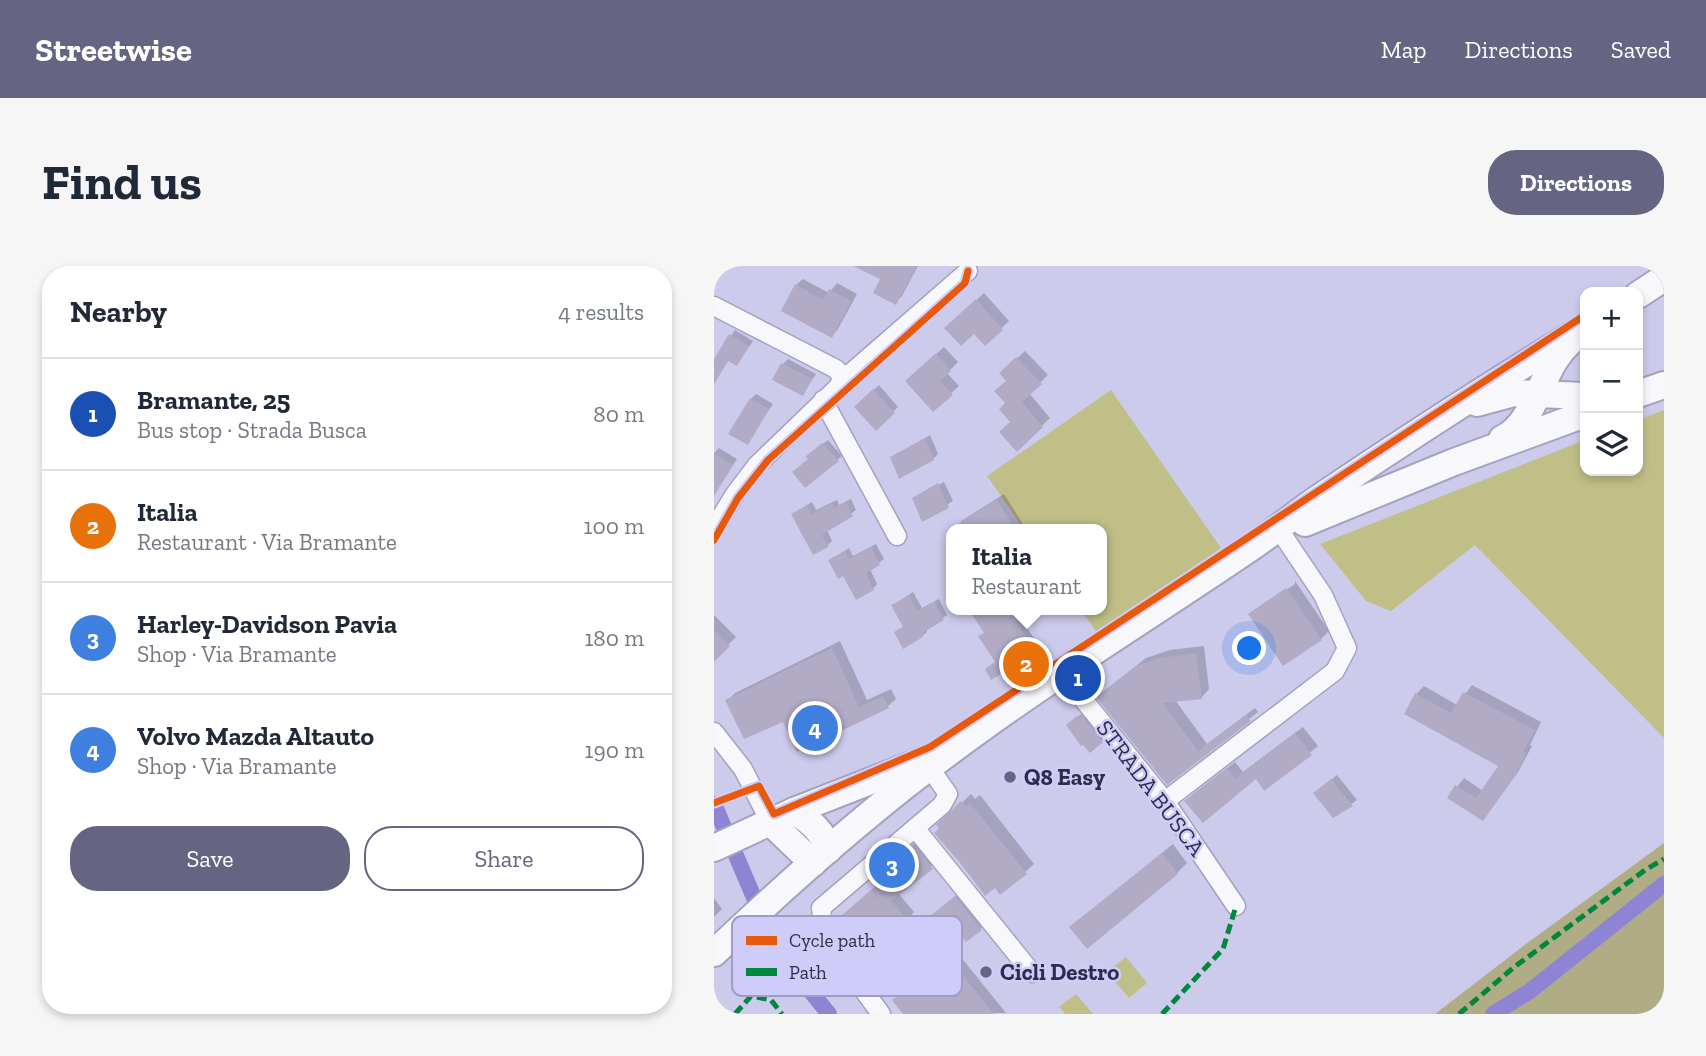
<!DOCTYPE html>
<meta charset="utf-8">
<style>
body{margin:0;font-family:"Zilla Slab",serif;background:#f6f6f7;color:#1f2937}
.controls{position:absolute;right:21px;top:21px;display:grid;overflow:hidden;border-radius:14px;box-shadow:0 4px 10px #0003}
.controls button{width:63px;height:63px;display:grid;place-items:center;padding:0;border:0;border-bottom:2px solid #e0e1e3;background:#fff;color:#1f2937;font:35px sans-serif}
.you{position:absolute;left:536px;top:383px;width:24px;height:24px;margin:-18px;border:5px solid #fff;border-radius:50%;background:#1a73e8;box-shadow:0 0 0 10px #1a73e833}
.badge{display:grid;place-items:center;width:46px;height:46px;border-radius:50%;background:#666483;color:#fff;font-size:23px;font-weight:700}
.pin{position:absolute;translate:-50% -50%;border:4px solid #fff;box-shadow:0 2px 7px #0006}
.popup{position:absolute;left:232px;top:258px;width:161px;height:91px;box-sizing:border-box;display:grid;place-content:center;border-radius:14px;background:#fff;filter:drop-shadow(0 2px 5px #0005);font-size:23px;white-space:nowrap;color:#747a83}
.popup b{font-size:26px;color:#1f2937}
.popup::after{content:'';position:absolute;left:50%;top:100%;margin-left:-14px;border:14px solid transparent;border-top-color:#fff}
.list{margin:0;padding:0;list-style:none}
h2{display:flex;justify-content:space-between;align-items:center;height:91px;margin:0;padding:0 28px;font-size:30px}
h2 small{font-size:23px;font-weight:400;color:#747a83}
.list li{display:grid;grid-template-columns:46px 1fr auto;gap:21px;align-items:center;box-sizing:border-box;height:112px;padding:0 28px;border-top:2px solid #e0e1e3}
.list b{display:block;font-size:26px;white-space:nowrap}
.list p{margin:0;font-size:23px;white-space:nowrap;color:#747a83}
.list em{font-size:23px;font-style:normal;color:#747a83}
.actions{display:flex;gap:14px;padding:21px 28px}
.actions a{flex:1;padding:16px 0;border:2px solid #666483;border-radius:28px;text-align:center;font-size:24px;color:#666483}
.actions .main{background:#666483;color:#fff}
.icon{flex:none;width:38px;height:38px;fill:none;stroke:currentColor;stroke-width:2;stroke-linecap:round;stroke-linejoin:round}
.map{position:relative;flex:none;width:950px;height:748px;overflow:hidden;border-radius:28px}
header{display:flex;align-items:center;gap:42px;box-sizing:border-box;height:98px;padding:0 35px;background:#666483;color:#fff}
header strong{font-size:33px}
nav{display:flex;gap:38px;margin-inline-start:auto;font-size:24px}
.intro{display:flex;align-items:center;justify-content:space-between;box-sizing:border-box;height:168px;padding:0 42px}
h1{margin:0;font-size:49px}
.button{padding:18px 32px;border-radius:28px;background:#666483;color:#fff;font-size:24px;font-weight:700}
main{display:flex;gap:42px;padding:0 42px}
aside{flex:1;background:#fff;border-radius:28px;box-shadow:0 4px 10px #0003}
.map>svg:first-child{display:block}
.green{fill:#c1bf88}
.forest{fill:#afac86}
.shadow{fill:#0003}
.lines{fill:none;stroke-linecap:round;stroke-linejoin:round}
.canal{stroke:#8f84d4;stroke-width:16}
.building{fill:#b2abc6}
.street-casing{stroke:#a4a2be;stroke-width:21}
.secondary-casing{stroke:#a4a2be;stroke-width:30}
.street{stroke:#f8f7fc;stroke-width:18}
.secondary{stroke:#f8f7fc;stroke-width:26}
.quiet{stroke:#00873e;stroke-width:5;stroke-dasharray:10 5;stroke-linecap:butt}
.cycleway-casing{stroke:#cfccfa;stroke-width:11}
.cycleway{stroke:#e8590c;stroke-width:7}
.poi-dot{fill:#666483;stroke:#cfccfa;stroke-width:2.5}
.labels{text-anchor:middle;stroke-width:5;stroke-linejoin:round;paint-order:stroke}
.poi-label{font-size:23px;font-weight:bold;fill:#2f2c4a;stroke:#cfccfa;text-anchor:start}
.street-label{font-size:23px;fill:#2f2c4a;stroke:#cfccfa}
.key{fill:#cfccfa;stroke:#9f9cc5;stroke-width:2}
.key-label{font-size:19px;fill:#2f2c4a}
</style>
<header>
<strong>Streetwise</strong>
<nav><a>Map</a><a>Directions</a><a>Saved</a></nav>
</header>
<div class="intro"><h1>Find us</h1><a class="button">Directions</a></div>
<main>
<aside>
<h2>Nearby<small>4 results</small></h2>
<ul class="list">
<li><span class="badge" style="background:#1a4fb4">1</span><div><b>Bramante, 25</b><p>Bus stop · Strada Busca</p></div><em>80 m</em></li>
<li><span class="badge" style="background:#e8710a">2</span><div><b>Italia</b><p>Restaurant · Via Bramante</p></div><em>100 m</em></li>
<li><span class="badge" style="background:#3f7fe0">3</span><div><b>Harley-Davidson Pavia</b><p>Shop · Via Bramante</p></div><em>180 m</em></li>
<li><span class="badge" style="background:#3f7fe0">4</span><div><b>Volvo Mazda Altauto</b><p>Shop · Via Bramante</p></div><em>190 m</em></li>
</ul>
<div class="actions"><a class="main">Save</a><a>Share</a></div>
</aside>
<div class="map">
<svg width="950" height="748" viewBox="0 0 950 748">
<rect width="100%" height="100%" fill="#cdcbec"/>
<!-- green -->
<g class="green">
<polygon points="397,124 507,282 384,368 367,344 387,344 387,263 310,263 273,210"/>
<polygon points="950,144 950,472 761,279 677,345 652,335 606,278 871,174 871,205 924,205 924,154"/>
<polygon points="412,691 433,717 415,732 393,706"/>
<polygon points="362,728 379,748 351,748 345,741"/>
</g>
<!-- forest -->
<polygon class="forest" points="950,577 950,748 721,748 812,678"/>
<!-- shadow -->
<g class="shadow">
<polygon points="143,0 204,0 188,30 182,36 168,12"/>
<polygon points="89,13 115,27 123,17 143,28 124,63 118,70 82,19"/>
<polygon points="270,27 295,55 271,78 260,66 240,55"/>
<polygon points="21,64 39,75 23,98 15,93 0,118 0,96"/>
<polygon points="230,81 244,96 233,107 245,120 219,143 201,107"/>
<polygon points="311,85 334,109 315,127 336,152 303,183 293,137 294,115 288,107"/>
<polygon points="74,93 102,108 89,128 69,98"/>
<polygon points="165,119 184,141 162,163 142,141"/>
<polygon points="42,128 59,138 33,177 37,133"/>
<polygon points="216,169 224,188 219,193 178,192"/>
<polygon points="114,174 128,190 123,194 96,193 98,186"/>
<polygon points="5,182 23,193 9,215 0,217 0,187"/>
<polygon points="230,216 239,235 209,254 203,231"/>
<polygon points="290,228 312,263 244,263 242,261 249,254"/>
<polygon points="137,233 142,244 113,264 118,275 113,280 79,248 98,236 102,244 123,234 125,239"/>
<polygon points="162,278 170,293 156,303 163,318 159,323 116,294 135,282 139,290"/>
<polygon points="581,315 615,365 607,373 536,348 581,318"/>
<polygon points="199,326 208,342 225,333 233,349 212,363 213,366 208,370 182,366 190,360 179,339"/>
<polygon points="257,344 297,344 299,348 303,345 324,379 313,392 282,396 272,366"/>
<polygon points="0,349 22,371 0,393"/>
<polygon points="126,375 153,434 177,423 182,433 174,440 84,484 69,453 13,435 21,427"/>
<polygon points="490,380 495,423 487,432 461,434 493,478 541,442 544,446 453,517 393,423 432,392 456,384"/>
<polygon points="758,419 827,456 816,479 818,480 804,506 769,552 735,531 750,512 769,525 787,499 702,428 710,420 743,439"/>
<polygon points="369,447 392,470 376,484 359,454"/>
<polygon points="589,461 604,480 551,522 542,511 479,528 521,496 529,506"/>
<polygon points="623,509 643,534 620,550 606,523"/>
<polygon points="257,528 261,533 266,529 320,598 311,606 281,620 271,628 222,567 227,562 225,559"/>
<polygon points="207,572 225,594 184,627 200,646 193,653 136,643 175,610 178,598"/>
<polygon points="459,578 473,597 463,607 357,661"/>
<polygon points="247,626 272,658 252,674 244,664 216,651"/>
<polygon points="0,632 8,643 0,651"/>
<polygon points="242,685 292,747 191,748 188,727"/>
</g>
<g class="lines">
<!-- canal -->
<g class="canal">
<polyline points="0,538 53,662 81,706 115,748"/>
<polyline points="779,748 816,725 950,618"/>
</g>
</g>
<!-- building -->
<g class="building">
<polygon points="139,0 203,0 182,39 159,27 166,13"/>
<polygon points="81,18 109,34 115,23 137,35 118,72 67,45"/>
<polygon points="262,33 289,64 271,80 260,68 247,80 230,62"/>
<polygon points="15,68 35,80 23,100 14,95 0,118 0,93"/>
<polygon points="222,87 237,105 226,115 239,129 219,146 191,115"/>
<polygon points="302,91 328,118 308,136 329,161 303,186 285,166 296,156 285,143 291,137 280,125 292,115 285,107"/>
<polygon points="67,97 98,113 89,130 58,114"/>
<polygon points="159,123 181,147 162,165 140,141"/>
<polygon points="36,132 55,143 34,179 14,168"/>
<polygon points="211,172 220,194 185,213 176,191"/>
<polygon points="108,177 125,195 91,222 78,206 94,193 91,191"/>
<polygon points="0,187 19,199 0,230"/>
<polygon points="224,217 235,242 208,256 198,232"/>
<polygon points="283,234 301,263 236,263 260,248"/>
<polygon points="132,236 139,250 108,269 114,281 99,289 77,248 93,239 97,248 118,237 120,242"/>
<polygon points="157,281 166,299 152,307 160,324 142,334 129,310 124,313 114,294 131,285 135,293"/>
<polygon points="572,322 608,374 569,400 534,348"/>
<polygon points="195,330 203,345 220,336 230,354 208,367 209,371 189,383 180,366 189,361 177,339"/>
<polygon points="255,344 295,344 321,385 312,391 314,394 289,410 287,408 277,414 271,403 281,396 264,370 270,367"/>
<polygon points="0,364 16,380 0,396"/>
<polygon points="118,382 145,441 169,430 175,442 83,486 69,456 30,473 11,434"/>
<polygon points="482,387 488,433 449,437 484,485 532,449 537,455 453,519 382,431 422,400 446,392"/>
<polygon points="749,426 821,464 809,486 812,488 797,516 769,555 733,532 741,519 762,532 784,500 690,448 701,427 737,447"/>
<polygon points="363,450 365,452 368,450 389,476 376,487 369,479 367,480 352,459"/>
<polygon points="581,467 598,489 550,525 542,513 489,557 470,535 513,502 521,512"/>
<polygon points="617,513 639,540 619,552 599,527"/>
<polygon points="247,535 252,540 256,537 313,608 286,629 281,622 271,630 248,599 220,567 225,562 222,559"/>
<polygon points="199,578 219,603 177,635 194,654 158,685 127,650 173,610 169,605"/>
<polygon points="448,587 464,608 373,683 355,661"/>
<polygon points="241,630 268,664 252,676 244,666 227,680 209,656"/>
<polygon points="234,691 280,748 189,748 178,734"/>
</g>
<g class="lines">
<defs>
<g id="street">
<polyline points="0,40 122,103 128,111"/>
<polyline points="109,134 183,270"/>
<polyline points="0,262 21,228 43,199 125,120 128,111 138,106 254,5"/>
<polyline points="348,407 451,535 522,640"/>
<polyline points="0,466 29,503 56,556"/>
<polyline points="451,535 621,405 633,382 609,329 568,268"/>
<polyline points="201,562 318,707"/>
<polyline points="167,748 110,670 107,642 228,539 234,528 215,501"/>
</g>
<g id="secondary">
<polyline points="924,29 950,12"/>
<polyline points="924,128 950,119"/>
<polyline points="763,137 800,127 871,130"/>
<path d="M788 173C823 156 826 103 855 77"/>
<polyline points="591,257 740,196 871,148"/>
<path d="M80 545C96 555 110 566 114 584"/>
<polyline points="56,556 99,597"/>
<polyline points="0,582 80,545 213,493"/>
<path d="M0 687C75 616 154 545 238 484 336 411 441 347 542 278 564 263 585 245 608 230 694 172 782 115 871 61"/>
</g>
</defs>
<!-- street casing -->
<use href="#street" class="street-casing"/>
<!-- secondary casing -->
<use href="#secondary" class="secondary-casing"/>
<!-- street -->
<use href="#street" class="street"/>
<!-- secondary -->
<use href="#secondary" class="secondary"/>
<!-- quiet -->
<g class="quiet">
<polyline points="21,748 37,730 57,734 68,748"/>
<polyline points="448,748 509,683 522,640"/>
<polyline points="745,748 799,702 931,604 950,593"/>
</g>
<defs>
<g id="cycleway">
<polyline points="0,274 24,232 54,194 251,17 254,5"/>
<polyline points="0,537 45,520 60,548 216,481 871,49"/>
</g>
</defs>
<!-- cycleway casing -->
<use href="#cycleway" class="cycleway-casing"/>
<!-- cycleway -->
<use href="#cycleway" class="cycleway"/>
</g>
<!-- markers -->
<g class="poi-dot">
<circle cx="296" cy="511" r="7"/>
<circle cx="272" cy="706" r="7"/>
</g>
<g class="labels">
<!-- poi labels -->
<g class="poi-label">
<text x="310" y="519">Q8 Easy</text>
<text x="286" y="714">Cicli Destro</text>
</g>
<!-- street labels -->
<g class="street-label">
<text transform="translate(437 522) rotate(53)" y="8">STRADA BUSCA</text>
</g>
</g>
<!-- legend -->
<rect x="18" y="650" width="230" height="80" rx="10" class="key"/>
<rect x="32" y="670" width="31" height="9" fill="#e8590c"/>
<rect x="32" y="702" width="31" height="8" fill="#00873e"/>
<g class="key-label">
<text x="75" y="681">Cycle path</text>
<text x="75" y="713">Path</text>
</g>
</svg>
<div class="controls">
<button>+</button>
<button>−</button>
<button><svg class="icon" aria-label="layers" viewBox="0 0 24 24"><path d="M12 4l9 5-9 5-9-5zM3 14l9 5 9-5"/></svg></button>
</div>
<div class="you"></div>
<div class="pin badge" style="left:364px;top:412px;background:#1a4fb4">1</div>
<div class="pin badge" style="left:312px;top:398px;background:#e8710a">2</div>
<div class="popup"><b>Italia</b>Restaurant</div>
<div class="pin badge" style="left:178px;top:599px;background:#3f7fe0">3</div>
<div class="pin badge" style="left:101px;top:462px;background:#3f7fe0">4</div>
</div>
</main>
